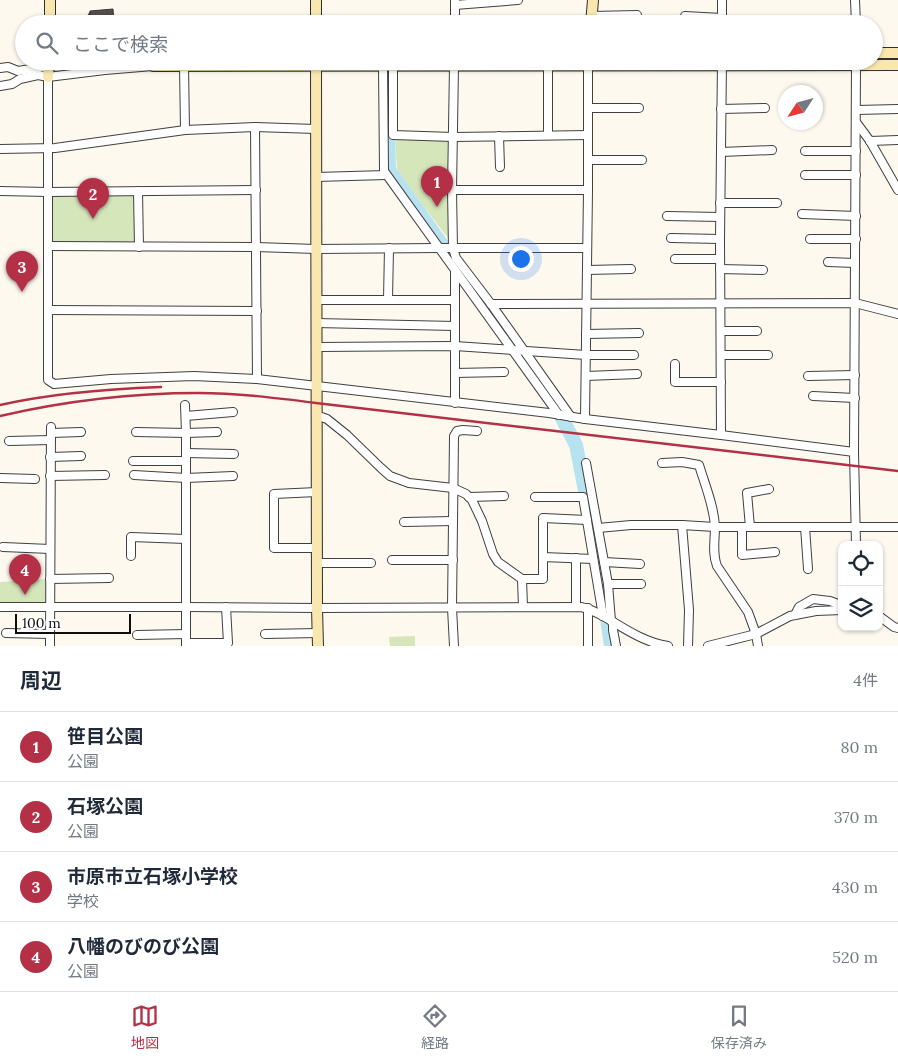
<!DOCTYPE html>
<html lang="ja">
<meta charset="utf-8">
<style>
body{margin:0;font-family:Lora,"Noto Sans JP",serif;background:#f6f6f7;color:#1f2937}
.controls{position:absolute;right:15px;bottom:15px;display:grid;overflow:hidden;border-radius:10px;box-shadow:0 1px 4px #0004}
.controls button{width:45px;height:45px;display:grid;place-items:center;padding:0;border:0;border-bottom:1px solid #e0e1e3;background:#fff;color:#1f2937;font:25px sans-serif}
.compass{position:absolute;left:778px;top:85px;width:45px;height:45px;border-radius:50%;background:#fff;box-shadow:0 1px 4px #0004;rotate:234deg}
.scale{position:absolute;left:15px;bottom:12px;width:116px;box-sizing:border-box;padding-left:5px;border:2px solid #0d0d0d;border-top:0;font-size:14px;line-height:18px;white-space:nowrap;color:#0d0d0d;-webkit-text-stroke:4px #fff;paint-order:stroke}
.you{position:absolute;left:520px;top:258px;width:18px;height:18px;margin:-12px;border:4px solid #fff;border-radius:50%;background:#1a73e8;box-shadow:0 0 0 8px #1a73e833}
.badge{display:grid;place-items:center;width:32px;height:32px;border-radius:50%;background:#b33046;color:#fff;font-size:16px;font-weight:700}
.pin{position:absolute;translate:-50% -41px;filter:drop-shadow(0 1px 2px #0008)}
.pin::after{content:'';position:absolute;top:26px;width:18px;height:15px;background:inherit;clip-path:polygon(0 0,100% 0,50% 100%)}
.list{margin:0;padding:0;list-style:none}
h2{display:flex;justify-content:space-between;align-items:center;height:65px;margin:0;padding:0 20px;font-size:21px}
h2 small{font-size:16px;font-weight:400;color:#747a83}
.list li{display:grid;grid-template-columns:32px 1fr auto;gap:15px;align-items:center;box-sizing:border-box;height:70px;padding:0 20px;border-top:1px solid #e0e1e3}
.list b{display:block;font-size:19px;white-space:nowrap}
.list p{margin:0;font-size:16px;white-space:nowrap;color:#747a83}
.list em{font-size:16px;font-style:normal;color:#747a83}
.icon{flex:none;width:28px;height:28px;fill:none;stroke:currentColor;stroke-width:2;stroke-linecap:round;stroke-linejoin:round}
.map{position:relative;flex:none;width:898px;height:646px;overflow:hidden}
.search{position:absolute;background:#fff;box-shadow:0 1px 4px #0004;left:15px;right:15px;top:15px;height:55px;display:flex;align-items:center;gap:12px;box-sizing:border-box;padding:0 18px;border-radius:28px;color:#747a83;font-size:19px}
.sheet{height:345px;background:#fff}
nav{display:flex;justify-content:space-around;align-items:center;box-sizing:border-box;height:70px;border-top:1px solid #e0e1e3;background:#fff;font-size:14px;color:#747a83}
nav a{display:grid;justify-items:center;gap:2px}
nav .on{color:#b33046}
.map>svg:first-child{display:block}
.green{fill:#d6e6bb}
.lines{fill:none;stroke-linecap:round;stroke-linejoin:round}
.river{stroke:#b7e3f1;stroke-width:14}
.street-casing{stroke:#404040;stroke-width:10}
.secondary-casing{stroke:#2f2f2f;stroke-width:12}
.street{stroke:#fff;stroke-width:8}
.secondary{stroke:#f9e7af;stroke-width:10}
.rail{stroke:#b33046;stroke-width:2.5}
.wall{fill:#494240}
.shaded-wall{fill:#3c3634}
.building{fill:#554d4a;stroke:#3c3634}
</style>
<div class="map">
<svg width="898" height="646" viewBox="0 0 898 646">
<rect width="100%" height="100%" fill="#fef9ef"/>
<!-- green -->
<g class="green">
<polygon points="395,137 451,138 451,242 397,172"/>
<polygon points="136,193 137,245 50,244 50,194"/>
<polygon points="50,579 49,607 0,607 0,582"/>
<polygon points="415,636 415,646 390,646 389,637"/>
</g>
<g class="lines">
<!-- river -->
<g class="river">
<polyline points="387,95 389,170 532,371"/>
<polyline points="554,403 576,445 598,557 611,646"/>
</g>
<defs>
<g id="street">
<polyline points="855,0 856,24"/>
<polyline points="455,5 518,0"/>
<polyline points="592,16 637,15"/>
<polyline points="685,16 722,18"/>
<polyline points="455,24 455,1"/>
<polyline points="722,24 722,0"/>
<polyline points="184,65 185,130"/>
<polyline points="856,65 854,452 856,545"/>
<polyline points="383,66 384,171 559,415"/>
<polyline points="393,66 393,135 453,137 588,135"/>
<polyline points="454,66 452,190 453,248 456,258 491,304 571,417"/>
<polyline points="0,68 8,67 18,71 81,61"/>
<polyline points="48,77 48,380 54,384 111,379 194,376 257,379 549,413 585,419 721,435 854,452"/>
<polyline points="0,86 12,84 20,79 38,75 48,77 105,70 153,66"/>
<polyline points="588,108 639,108"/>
<polyline points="721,109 765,108"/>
<polyline points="856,110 898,109"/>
<polyline points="856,122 870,141 898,190"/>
<polyline points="255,127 257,379"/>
<polyline points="548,135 548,66"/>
<polyline points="499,136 500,167"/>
<polyline points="870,141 898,140"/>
<polyline points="0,149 55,148 185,130 255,127 316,129"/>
<polyline points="805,151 856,151"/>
<polyline points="721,152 772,150"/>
<polyline points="588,160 642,160"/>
<polyline points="805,175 856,175"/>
<polyline points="316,177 386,175"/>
<polyline points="452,190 588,190"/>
<polyline points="0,191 48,192 256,190"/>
<polyline points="138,191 139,247"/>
<polyline points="720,203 777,203"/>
<polyline points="802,214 856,216"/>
<polyline points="667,216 720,217"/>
<polyline points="671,238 720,239"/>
<polyline points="810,239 856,239"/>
<polyline points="48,246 256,247 316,249 439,248 587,248"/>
<polyline points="675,259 720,259"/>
<polyline points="828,262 855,263"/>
<polyline points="720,269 763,270"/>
<polyline points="587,270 631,269"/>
<polyline points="455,271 455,403"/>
<polyline points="316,300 455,300"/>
<polyline points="388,300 389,248"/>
<polyline points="491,304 855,303 898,314"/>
<polyline points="48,310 257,311"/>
<polyline points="316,323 455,326"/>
<polyline points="721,331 757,331"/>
<polyline points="586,334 639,333"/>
<polyline points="316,347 455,346 586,355 634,355"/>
<polyline points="721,355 768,355"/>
<polyline points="675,364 675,382 721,382"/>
<polyline points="455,373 504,372"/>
<polyline points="586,376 637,374"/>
<polyline points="808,376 855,375"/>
<polyline points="813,396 855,398"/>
<polyline points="185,405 186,433 186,646"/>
<polyline points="316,415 327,419 347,435 381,468 390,476 409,483 453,488 466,494 472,500 482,521 493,554 498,562 522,579 543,579 543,557 593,559"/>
<polyline points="186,416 233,412"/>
<polyline points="585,419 588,190 588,65"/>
<polyline points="136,432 186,433 217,432"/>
<polyline points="51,433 81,432"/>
<polyline points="721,435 720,239 722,61"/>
<polyline points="9,441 51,440"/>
<polyline points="186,453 234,454"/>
<polyline points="50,457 81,456"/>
<polyline points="133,461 186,461"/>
<polyline points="586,463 608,584 611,621"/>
<path d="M662 463 682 462 699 465C705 485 714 506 715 527 715 540 712 553 717 566L748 612 756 634 758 646"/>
<polyline points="134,475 186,478 233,476"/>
<polyline points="50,476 105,475"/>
<polyline points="0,478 35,479"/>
<polyline points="317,492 274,494 274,548 317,548"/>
<polyline points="469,497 504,496"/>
<polyline points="535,497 583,497 603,616"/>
<polyline points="404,522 453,521"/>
<polyline points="682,525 689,610 688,646"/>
<polyline points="742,527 742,555 775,552"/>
<polyline points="750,527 747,493 769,489"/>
<polyline points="805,527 808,569"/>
<polyline points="598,528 631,525 682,525 715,527 898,527"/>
<polyline points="3,547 50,549"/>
<polyline points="131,556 131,537 186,539"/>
<polyline points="543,557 543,518 587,520"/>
<polyline points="576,558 576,607"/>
<polyline points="392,560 453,560"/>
<polyline points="604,562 640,564"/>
<polyline points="317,563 371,563"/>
<polyline points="50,579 109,578"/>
<polyline points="522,579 523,607"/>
<polyline points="608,584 641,584"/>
<path d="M0 607H186L317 608 581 607C592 609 601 615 610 620 628 631 647 643 668 646"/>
<polyline points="795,615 799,607 813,599 830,601 838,604 842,610"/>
<polyline points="879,616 894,627 898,628"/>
<polyline points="613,622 613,630 616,646"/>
<polyline points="6,633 50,634"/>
<polyline points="265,634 318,633"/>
<polyline points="137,635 186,634"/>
<polyline points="186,643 228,643 226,607"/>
<polyline points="50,646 51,427"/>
<polyline points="454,646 452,608 454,436 457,431 463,430 477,431"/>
<polyline points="588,646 588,608"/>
<polyline points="708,646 756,634 790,616 816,611 842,610"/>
</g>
<g id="secondary">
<polyline points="50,24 50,0"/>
<polyline points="316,24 316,0"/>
<polyline points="591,24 593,0"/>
<polyline points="874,53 898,53"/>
<polyline points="316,61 317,608 318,646"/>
<polyline points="153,66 898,65"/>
<polyline points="48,77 49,61"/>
</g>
</defs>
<!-- street casing -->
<use href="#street" class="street-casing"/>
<!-- secondary casing -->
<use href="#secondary" class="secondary-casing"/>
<!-- street -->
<use href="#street" class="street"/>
<!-- secondary -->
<use href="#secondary" class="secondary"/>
<!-- rail -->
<g class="rail">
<path d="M0 405C53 393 107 389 161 387"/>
<path d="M0 416C65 401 132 393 198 393 237 393 277 398 316 403L898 471"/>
</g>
</g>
<!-- wall -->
<polygon class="wall" points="90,11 114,22 113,24 87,24 87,16"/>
<!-- shaded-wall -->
<polygon class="shaded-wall" points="114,22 113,24 91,24"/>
<!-- building -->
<polygon class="building" points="113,9 114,22 91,24 90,11"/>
</svg>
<div class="controls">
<button><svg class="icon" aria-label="locate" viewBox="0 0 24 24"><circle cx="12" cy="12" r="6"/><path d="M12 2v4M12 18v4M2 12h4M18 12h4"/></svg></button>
<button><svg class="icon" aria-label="layers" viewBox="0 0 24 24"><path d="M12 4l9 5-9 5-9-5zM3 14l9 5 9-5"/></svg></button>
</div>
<svg class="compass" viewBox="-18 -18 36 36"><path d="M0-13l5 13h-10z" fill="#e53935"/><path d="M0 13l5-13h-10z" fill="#747a83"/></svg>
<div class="scale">100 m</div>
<div class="you"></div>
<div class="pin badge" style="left:437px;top:207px">1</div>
<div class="pin badge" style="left:93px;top:219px">2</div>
<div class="pin badge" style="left:22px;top:292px">3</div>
<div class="pin badge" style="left:25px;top:595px">4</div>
<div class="search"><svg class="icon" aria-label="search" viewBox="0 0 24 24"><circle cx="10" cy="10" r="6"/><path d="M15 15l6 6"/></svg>ここで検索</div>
</div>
<section class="sheet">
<h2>周辺<small>4件</small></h2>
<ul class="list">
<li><span class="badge">1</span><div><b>笹目公園</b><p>公園</p></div><em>80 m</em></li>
<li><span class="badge">2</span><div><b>石塚公園</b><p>公園</p></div><em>370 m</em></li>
<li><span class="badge">3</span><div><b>市原市立石塚小学校</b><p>学校</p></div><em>430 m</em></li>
<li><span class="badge">4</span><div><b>八幡のびのび公園</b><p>公園</p></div><em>520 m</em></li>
</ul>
</section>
<nav>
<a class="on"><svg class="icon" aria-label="map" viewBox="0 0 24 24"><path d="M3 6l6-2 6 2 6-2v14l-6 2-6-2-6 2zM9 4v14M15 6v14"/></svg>地図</a>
<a><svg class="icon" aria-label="directions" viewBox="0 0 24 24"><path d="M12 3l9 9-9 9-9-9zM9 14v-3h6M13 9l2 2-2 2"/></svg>経路</a>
<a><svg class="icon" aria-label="saved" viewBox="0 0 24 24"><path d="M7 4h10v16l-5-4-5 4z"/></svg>保存済み</a>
</nav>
